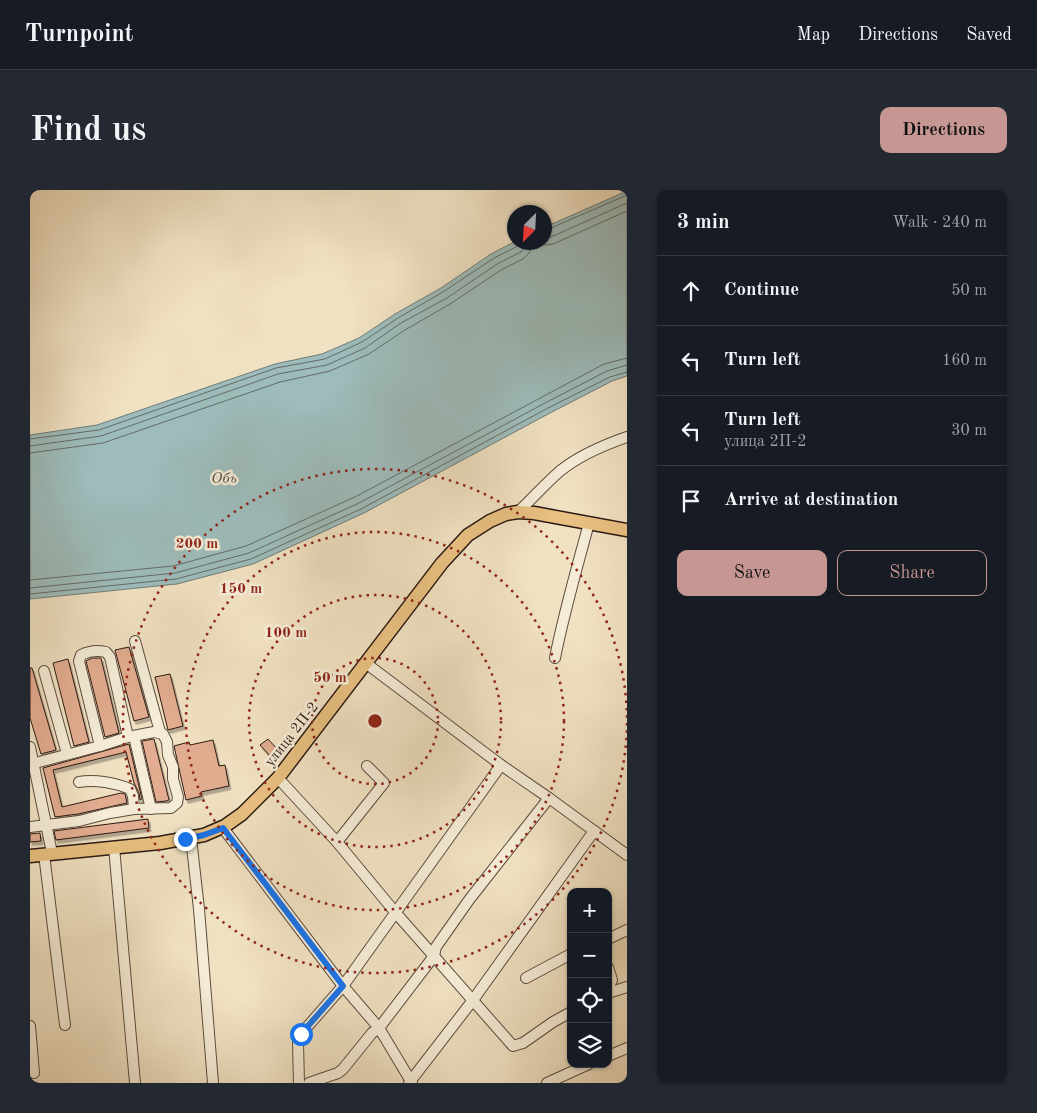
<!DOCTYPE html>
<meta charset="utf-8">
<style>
body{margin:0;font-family:"Old Standard TT",serif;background:#242831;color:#f1f3f6}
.controls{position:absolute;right:15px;bottom:15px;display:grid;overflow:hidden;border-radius:10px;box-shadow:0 1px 4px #0004}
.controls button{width:45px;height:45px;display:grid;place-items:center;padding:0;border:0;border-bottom:1px solid #363941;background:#171b24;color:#f1f3f6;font:25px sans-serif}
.compass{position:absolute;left:477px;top:15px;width:45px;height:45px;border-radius:50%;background:#171b24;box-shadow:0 1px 4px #0004;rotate:204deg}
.stop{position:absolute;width:15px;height:15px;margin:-11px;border:4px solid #1a73e8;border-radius:50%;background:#fff}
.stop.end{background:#1a73e8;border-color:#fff;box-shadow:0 1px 5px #0008}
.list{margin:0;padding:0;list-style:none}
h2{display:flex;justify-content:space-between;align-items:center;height:65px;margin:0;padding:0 20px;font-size:21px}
h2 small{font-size:16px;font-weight:400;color:#9ea1a6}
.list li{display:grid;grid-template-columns:32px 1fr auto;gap:15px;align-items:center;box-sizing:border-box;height:70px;padding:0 20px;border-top:1px solid #363941}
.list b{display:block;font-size:19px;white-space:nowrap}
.list p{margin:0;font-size:16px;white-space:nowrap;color:#9ea1a6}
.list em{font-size:16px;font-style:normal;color:#9ea1a6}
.actions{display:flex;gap:10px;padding:15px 20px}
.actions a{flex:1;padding:11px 0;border:1px solid #c59692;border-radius:10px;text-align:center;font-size:18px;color:#c59692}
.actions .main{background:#c59692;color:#111}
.icon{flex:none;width:28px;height:28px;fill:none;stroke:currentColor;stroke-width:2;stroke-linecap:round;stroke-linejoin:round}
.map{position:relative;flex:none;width:597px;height:893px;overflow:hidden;border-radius:10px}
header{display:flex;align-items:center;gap:30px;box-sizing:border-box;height:70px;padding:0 25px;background:#171b24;border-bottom:1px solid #363941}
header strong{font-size:24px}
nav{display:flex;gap:28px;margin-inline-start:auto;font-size:18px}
.intro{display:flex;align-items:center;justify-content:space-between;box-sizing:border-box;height:120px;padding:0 30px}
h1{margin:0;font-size:35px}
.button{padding:12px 22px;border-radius:10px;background:#c59692;color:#111;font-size:18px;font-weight:700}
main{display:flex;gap:30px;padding:0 30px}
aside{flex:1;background:#171b24;border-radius:10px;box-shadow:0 1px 4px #0004}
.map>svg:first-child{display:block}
.water{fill:#9dbcbb;stroke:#6f7b78}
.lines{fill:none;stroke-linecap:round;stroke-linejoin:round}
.shore{stroke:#646b67;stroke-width:1}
.building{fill:#e1ac8f;stroke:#2b1a13;filter:url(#shadow)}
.minor-casing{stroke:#5c4c3f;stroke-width:12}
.major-casing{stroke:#2b1a13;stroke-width:15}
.minor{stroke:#f5ecd7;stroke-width:10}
.major{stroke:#e8c081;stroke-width:12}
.route{stroke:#1a73e8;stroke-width:6}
.ring{fill:none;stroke:#8f2418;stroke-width:2.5;stroke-dasharray:2.5 5}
.labels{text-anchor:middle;stroke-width:5;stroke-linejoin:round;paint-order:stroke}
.street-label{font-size:15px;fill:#2b1a13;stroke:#f5ecd7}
.water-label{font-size:16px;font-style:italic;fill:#53534e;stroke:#f5ecd7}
.centre{fill:#8f2418;stroke:#f5ecd7;stroke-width:2.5}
.ring-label{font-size:15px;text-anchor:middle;font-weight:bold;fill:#8f2418;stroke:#f5ecd7;stroke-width:5;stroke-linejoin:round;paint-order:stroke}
</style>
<header>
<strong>Turnpoint</strong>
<nav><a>Map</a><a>Directions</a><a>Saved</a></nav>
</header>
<div class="intro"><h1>Find us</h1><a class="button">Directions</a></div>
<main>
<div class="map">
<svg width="597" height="893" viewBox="0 0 597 893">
<defs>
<filter id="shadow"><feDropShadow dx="2" dy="3.5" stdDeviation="0" flood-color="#0004"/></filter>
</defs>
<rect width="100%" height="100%" fill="#f0e1c2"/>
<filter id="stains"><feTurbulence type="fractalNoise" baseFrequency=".004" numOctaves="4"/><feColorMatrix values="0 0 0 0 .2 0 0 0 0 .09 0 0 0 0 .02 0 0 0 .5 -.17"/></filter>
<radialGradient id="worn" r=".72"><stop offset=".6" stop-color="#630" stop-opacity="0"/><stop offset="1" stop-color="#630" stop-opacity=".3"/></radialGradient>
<!-- water -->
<polygon class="water" points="597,1 597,186 582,191 520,223 334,323 223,374 147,394 0,409 0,245 67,235 245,174 292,164 329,148 365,124 411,98 461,64 484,52 514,52 515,37"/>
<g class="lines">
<!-- shore -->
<g class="shore">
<polyline points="514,41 597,5"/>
<polyline points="514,48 521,47 597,13"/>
<polyline points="0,249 69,240 246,178 295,169 332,152 368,128 413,102 464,68 486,57 489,52"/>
<polyline points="0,256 71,246 248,184 297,175 335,158 371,133 417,108 467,74 491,62 496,52"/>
<polyline points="0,263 73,253 250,192 300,181 339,164 375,140 420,114 471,80 493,69 499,63 504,53 515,55 523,54 597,21"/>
<polyline points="0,390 143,376 216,356 325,307 574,174 597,168"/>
<polyline points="0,398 145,383 219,363 329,313 515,213 577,181 597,175"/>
<polyline points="0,404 146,389 221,369 331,319 518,218 580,187 597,182"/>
</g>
</g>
<!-- building -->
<g class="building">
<polygon points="99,457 119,527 104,531 85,460"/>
<polygon points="62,468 71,468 89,543 75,547 56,471"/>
<polygon points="38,469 59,552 44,556 23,473"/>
<polygon points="0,478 2,478 26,560 11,564 0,528"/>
<polygon points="140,484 153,536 138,540 125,487"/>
<polygon points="124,549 139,610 136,611 126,612 112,551"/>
<polygon points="238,549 249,561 242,568 230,555"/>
<polygon points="183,550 189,576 195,575 199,596 171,602 172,606 156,610 144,556 159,552 160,555"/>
<polygon points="99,554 112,609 110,610 109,603 104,593 96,562 23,580 32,617 91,603 95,604 97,613 48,624 25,627 13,578"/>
<polygon points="118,629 119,638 26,650 24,641"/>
<polygon points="10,643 11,651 0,652 0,644"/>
</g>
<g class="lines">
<defs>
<g id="minor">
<path d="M488 322C502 309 515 294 530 281 550 265 574 255 597 247"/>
<polyline points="105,451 130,542"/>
<path d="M525 468C534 422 547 378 559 333"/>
<polyline points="337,474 471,575 519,608 597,665"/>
<polyline points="14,481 37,564"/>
<polyline points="104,546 121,619"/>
<polyline points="70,556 98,547"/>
<polyline points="0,557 22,663"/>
<polyline points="248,588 307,652 365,722 483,856 493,853 523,832 541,822"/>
<path d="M49 592C65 589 86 593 100 599L103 606 104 619"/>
<path d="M0 637 49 631 80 623 104 619 141 618 147 613 148 607 143 589V577L138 565 137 552 133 544 124 542 98 547 80 467 76 462C67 460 59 461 51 465L49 471 70 556 5 573"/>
<polyline points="193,638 313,796 349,838 382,893"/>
<polyline points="161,648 169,719 183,893"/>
<polyline points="307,652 354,593 337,576"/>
<polyline points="84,657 105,893"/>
<polyline points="14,664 35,835"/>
<polyline points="578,749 597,740"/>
<polyline points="578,777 582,790 578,798"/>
<polyline points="496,788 541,764"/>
<polyline points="578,803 597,797"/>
<polyline points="0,836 4,883"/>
<polyline points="578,866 597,858"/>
<polyline points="269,893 268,853 271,844 313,796 471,575"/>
<polyline points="279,893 308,883 313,879 342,843 349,838 404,766 406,757 439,710 519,608"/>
<polyline points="379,893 443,810 564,641"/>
<polyline points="517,893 559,874"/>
</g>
<polyline id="major" points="0,666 130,653 174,645 195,636 212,624 248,588 412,373 438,345 460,331 476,324 488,322 504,323 597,340"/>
</defs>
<!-- minor casing -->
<use href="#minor" class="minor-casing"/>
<!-- major casing -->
<use href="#major" class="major-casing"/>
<!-- minor -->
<use href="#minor" class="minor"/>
<!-- major -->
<use href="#major" class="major"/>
</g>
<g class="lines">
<!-- route -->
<polyline class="route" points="155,649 174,645 193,638 313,796 271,844"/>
</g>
<!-- distance rings -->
<g class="ring">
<circle cx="345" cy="531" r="63"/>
<circle cx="345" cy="531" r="126"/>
<circle cx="345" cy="531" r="189"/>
<path d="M597 533A252 252 0 1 1 597 529"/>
</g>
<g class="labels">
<!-- street labels -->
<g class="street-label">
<text transform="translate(261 544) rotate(-52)" y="5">улица 2П-2</text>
</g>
<!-- water labels -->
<g class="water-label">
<text x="194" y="293">Обь</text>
</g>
</g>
<circle cx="345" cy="531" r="8" class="centre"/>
<g class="ring-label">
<text x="167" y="358">200 m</text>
<text x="211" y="403">150 m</text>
<text x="256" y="447">100 m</text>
<text x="300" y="492">50 m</text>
</g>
<rect width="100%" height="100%" filter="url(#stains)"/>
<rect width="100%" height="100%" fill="url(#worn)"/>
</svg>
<div class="controls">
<button>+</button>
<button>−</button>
<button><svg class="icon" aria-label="locate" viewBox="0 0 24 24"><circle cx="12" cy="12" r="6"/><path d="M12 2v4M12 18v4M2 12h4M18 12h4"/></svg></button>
<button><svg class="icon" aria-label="layers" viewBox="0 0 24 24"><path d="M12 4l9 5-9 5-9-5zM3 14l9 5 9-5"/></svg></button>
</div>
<svg class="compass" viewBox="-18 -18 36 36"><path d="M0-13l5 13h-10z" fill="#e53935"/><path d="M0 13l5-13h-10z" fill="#9ea1a6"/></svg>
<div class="stop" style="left:271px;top:844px"></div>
<div class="stop end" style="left:155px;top:649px"></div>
</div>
<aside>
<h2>3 min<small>Walk · 240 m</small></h2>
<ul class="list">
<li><svg class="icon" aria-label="ahead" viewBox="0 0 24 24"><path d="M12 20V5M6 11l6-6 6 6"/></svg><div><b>Continue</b></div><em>50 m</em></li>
<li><svg class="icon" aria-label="left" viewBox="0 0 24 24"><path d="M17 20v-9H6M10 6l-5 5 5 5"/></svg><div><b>Turn left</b></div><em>160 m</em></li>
<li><svg class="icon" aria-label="left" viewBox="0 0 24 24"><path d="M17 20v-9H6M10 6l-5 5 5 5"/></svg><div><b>Turn left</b><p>улица 2П-2</p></div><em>30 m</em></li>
<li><svg class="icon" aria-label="arrive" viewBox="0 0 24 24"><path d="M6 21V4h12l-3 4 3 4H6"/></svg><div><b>Arrive at destination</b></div></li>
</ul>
<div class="actions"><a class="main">Save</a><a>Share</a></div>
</aside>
</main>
